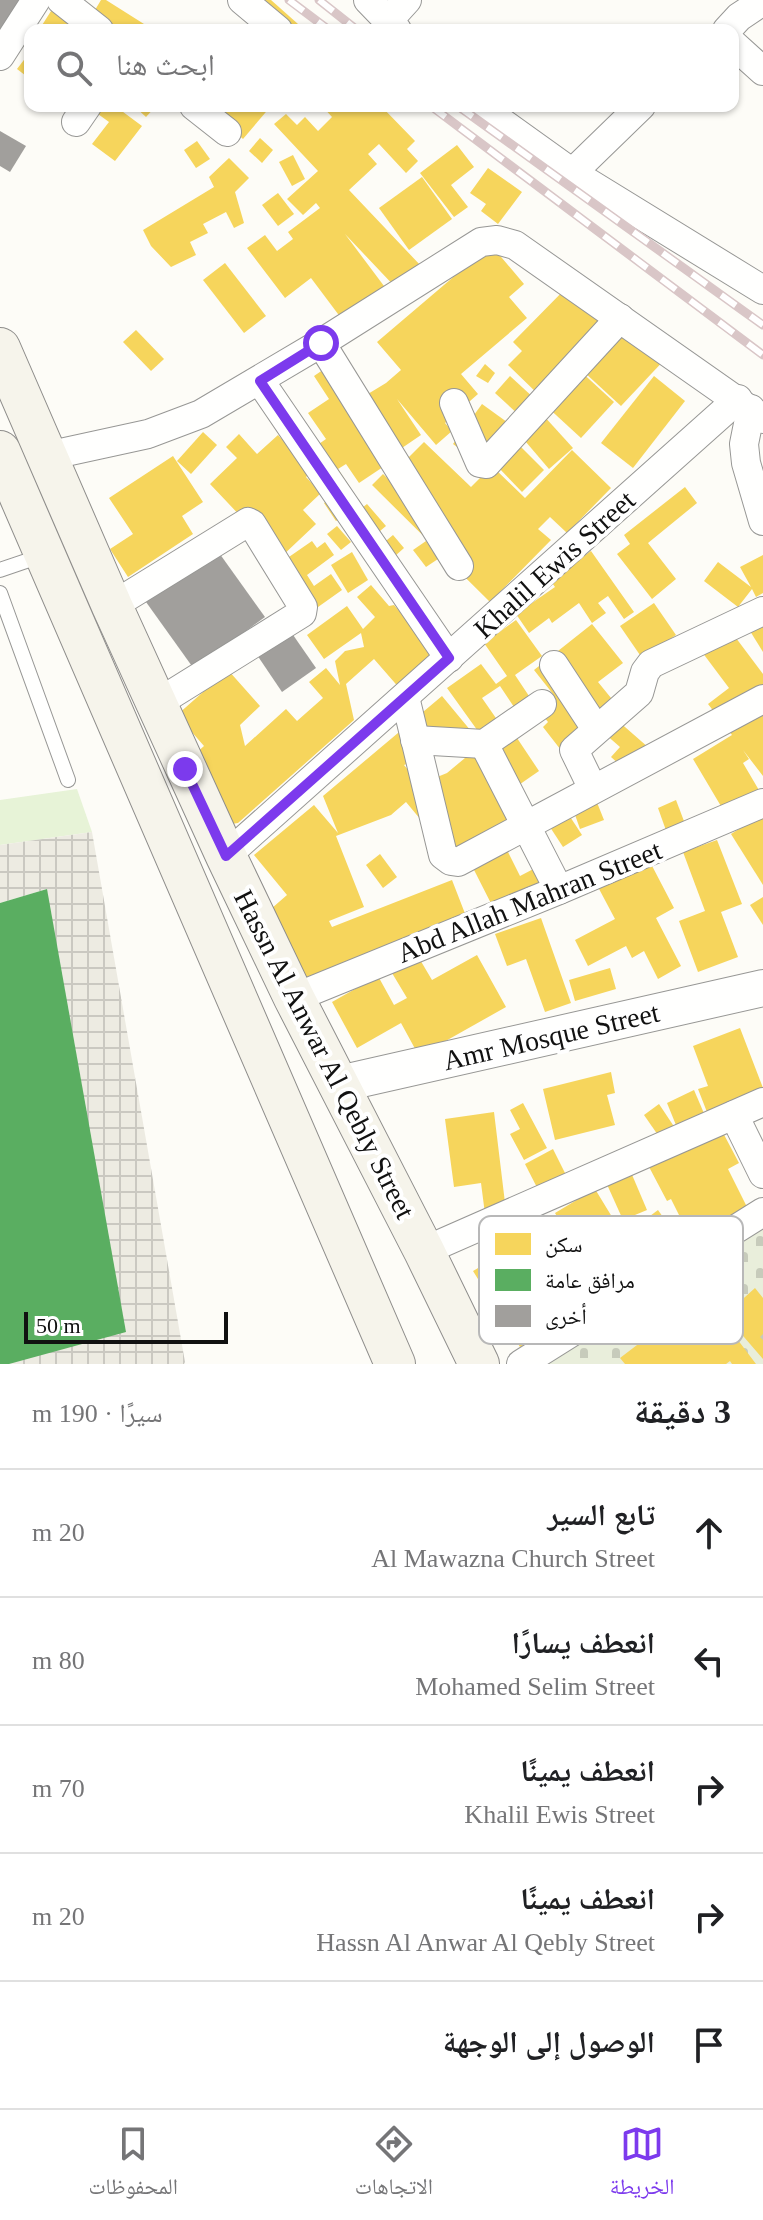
<!DOCTYPE html>
<html lang="ar">
<meta charset="utf-8">
<style>
body{margin:0;font-family:"Times New Roman","Noto Naskh Arabic",serif;background:#f2f2f2;color:#202124;direction:rtl}
.scale{position:absolute;left:24px;bottom:20px;width:204px;box-sizing:border-box;padding-left:8px;border:4px solid #111;border-top:0;font-size:22px;line-height:28px;white-space:nowrap;color:#111;-webkit-text-stroke:6px #fff;paint-order:stroke}
.stop{position:absolute;width:24px;height:24px;margin:-18px;border:6px solid #7c3aed;border-radius:50%;background:#fff}
.stop.end{background:#7c3aed;border-color:#fff;box-shadow:0 2px 8px #0008}
.list{margin:0;padding:0;list-style:none}
h2{display:flex;justify-content:space-between;align-items:center;height:104px;margin:0;padding:0 32px;font-size:34px}
h2 small{font-size:26px;font-weight:400;color:#757577}
.list li{display:grid;grid-template-columns:52px 1fr auto;gap:24px;align-items:center;box-sizing:border-box;height:128px;padding:0 32px;border-top:2px solid #e0e0e0}
.list b{display:block;font-size:30px;white-space:nowrap}
.list p{margin:0;font-size:26px;white-space:nowrap;color:#757577}
.list em{font-size:26px;font-style:normal;color:#757577}
.icon{flex:none;width:44px;height:44px;fill:none;stroke:currentColor;stroke-width:2;stroke-linecap:round;stroke-linejoin:round}
.map{position:relative;flex:none;width:763px;height:1364px;overflow:hidden;direction:ltr}
.search{position:absolute;background:#fff;box-shadow:0 2px 6px #0004;left:24px;right:24px;top:24px;height:88px;display:flex;align-items:center;gap:20px;box-sizing:border-box;padding:0 28px;border-radius:16px;color:#757577;font-size:30px}
.sheet{height:744px;background:#fff}
nav{display:flex;justify-content:space-around;align-items:center;box-sizing:border-box;height:112px;border-top:2px solid #e0e0e0;background:#fff;font-size:22px;color:#757577}
nav a{display:grid;justify-items:center;gap:4px}
nav .on{color:#7c3aed}
.map>svg:first-child{display:block}
.grass{fill:#e7f3d7}
.cemetery{fill:url(#cemetery-stones)}
.plaza{fill:url(#plaza-grid)}
.homes{fill:#f6d55c}
.public{fill:#5aae61}
.building{fill:#a19f9c}
.lines{fill:none;stroke-linecap:round;stroke-linejoin:round}
.service-casing{stroke:#979795;stroke-width:16}
.minor-casing{stroke:#979795;stroke-width:30}
.tertiary-casing{stroke:#979795;stroke-width:38}
.secondary-casing{stroke:#8e8d8b;stroke-width:42}
.service{stroke:#fffffe;stroke-width:14}
.minor{stroke:#fffffe;stroke-width:28}
.tertiary{stroke:#fffffe;stroke-width:36}
.secondary{stroke:#f6f4eb;stroke-width:40}
.rail-casing{stroke:#d9c6c7;stroke-width:9}
.rail{stroke:#fff;stroke-width:6;stroke-dasharray:18;stroke-linecap:butt}
.route{stroke:#7c3aed;stroke-width:10}
.labels{text-anchor:middle;stroke-width:8;stroke-linejoin:round;paint-order:stroke}
.street-label{font-size:28px;fill:#111;stroke:#fff}
.key{fill:#fff;stroke:#b8b8b8;stroke-width:2}
.key-label{font-size:22px;fill:#111}
</style>
<div class="map">
<svg width="763" height="1364" viewBox="0 0 763 1364">
<defs>
<pattern id="cemetery-stones" width="16" height="16" patternUnits="userSpaceOnUse" patternTransform="scale(2)"><rect width="16" height="16" fill="#e9eedb"/><path d="M2 7V4a2 2 0 0 1 4 0v3zM10 15v-3a2 2 0 0 1 4 0v3z" fill="#c7cbbb"/></pattern>
<pattern id="plaza-grid" width="8" height="8" patternUnits="userSpaceOnUse" patternTransform="scale(2)"><rect width="8" height="8" fill="#edebe2"/><path d="M0 4h8M4 0v8" fill="none" stroke="#cac8c1"/></pattern>
</defs>
<rect width="100%" height="100%" fill="#fdfcf7"/>
<!-- grass -->
<polygon class="grass" points="77,789 92,832 0,845 0,800"/>
<!-- cemetery -->
<polygon class="cemetery" points="763,1209 763,1364 520,1364"/>
<!-- plaza -->
<polygon class="plaza" points="92,832 185,1362 184,1364 9,1364 47,889 0,903 0,845"/>
<!-- homes -->
<g class="homes">
<polygon points="58,0 92,15 101,0 106,0 144,24 140,30 39,30"/>
<polygon points="252,0 271,0 298,24 293,30 281,30"/>
<polygon points="30,52 30,79 17,69"/>
<polygon points="87,106 115,106 142,126 115,161 92,144 109,122"/>
<polygon points="134,106 156,106 146,117"/>
<polygon points="206,106 271,106 243,139"/>
<polygon points="322,106 381,106 415,141 407,149 418,161 406,173 379,144 368,154 377,164 349,190 422,267 398,290 345,234 390,294 347,326 311,278 285,298 247,248 265,235 277,251 293,239 288,232 320,208 316,203 303,215 287,199 318,171 274,124 286,114 297,125 305,117 318,131 332,117"/>
<polygon points="260,138 273,150 262,163 249,151"/>
<polygon points="197,141 210,159 196,168 184,150"/>
<polygon points="457,145 474,167 451,185 468,207 454,217 420,173"/>
<polygon points="293,155 305,179 292,186 279,162"/>
<polygon points="229,158 249,178 235,192 244,223 234,228 226,212 203,224 208,233 190,242 196,255 171,267 151,246 143,230 214,187 209,177"/>
<polygon points="488,168 522,192 498,224 481,211 486,204 470,193"/>
<polygon points="422,177 452,219 409,250 379,208"/>
<polygon points="278,193 294,214 278,226 262,205"/>
<polygon points="491,245 524,284 509,297 527,318 461,374 478,394 445,423 452,431 436,445 397,399 421,435 380,463 383,467 359,483 346,464 338,469 361,504 336,521 324,503 334,496 306,453 326,439 308,413 329,399 314,376 333,363 358,400 386,383 401,370 377,342"/>
<polygon points="225,263 266,316 244,333 203,280"/>
<polygon points="572,282 613,322 540,396 508,365 522,351 513,342"/>
<polygon points="631,321 668,356 621,406 584,372"/>
<polygon points="136,330 164,359 151,371 123,342"/>
<polygon points="485,364 495,373 488,383 476,376"/>
<polygon points="577,368 614,402 581,438 544,404"/>
<polygon points="510,376 535,399 520,416 495,393"/>
<polygon points="654,376 685,401 633,468 601,443"/>
<polygon points="482,404 511,425 482,465 453,444"/>
<polygon points="543,415 573,448 549,469 520,435"/>
<polygon points="203,432 217,445 191,474 177,461"/>
<polygon points="239,434 257,454 278,435 312,471 306,477 321,493 303,510 316,524 280,558 210,484 237,458 226,447"/>
<polygon points="424,442 471,487 492,466 525,498 572,450 611,488 567,533 550,517 538,529 551,540 490,602 372,485 383,474 420,510 401,465"/>
<polygon points="518,444 544,470 522,492 496,465"/>
<polygon points="173,456 203,502 182,516 193,534 128,577 110,549 133,534 109,498"/>
<polygon points="685,487 697,503 648,543 676,579 652,599 617,554 630,544 624,535"/>
<polygon points="367,504 386,526 374,536 381,545 393,535 404,548 386,564 348,519"/>
<polygon points="337,526 351,542 341,550 327,534"/>
<polygon points="312,541 317,548 325,542 334,555 307,575 314,586 331,574 342,590 311,612 273,568"/>
<polygon points="426,541 438,559 426,567 413,550"/>
<polygon points="591,551 634,612 624,619 608,596 598,603 606,613 592,623 579,603 552,623 549,618 529,633 516,614 555,587 550,580"/>
<polygon points="352,552 368,580 348,593 331,565"/>
<polygon points="763,555 763,593 756,597 752,589 738,607 704,581 718,562 751,587 740,567"/>
<polygon points="371,585 389,606 394,605 439,656 401,690 374,659 346,684 354,720 238,823 231,824 178,769 204,746 177,715 228,670 260,706 240,725 245,746 286,709 297,721 323,698 309,682 326,668 340,685 335,661 345,651 364,647 361,633 324,659 307,635 347,606 363,629 375,617 357,597"/>
<polygon points="654,603 676,635 642,658 620,626"/>
<polygon points="516,620 542,656 515,675 531,699 516,710 500,686 482,698 498,721 480,734 447,688 481,664 496,684 507,676 484,643"/>
<polygon points="763,623 763,652 750,631"/>
<polygon points="592,624 623,663 598,682 620,709 564,754 543,727 548,722 536,707 553,694 534,670"/>
<polygon points="730,630 763,674 763,776 743,750 749,759 743,763 763,797 728,818 693,759 732,735 708,704 729,688 702,652"/>
<polygon points="442,696 471,731 454,746 404,765 420,784 447,773 477,748 486,759 479,765 515,809 515,838 455,861 406,802 391,815 336,836 364,907 329,921 332,927 452,880 471,929 292,988 264,915 287,895 254,855 314,805 338,833 323,796"/>
<polygon points="617,720 649,748 628,772 611,757 620,747 604,733"/>
<polygon points="509,726 539,771 513,789 483,744"/>
<polygon points="596,800 604,820 580,829 573,809"/>
<polygon points="676,800 687,829 668,836 658,808"/>
<polygon points="567,812 582,835 563,847 548,824"/>
<polygon points="763,814 763,885 731,834"/>
<polygon points="717,840 742,904 721,912 738,957 698,972 679,921 705,911 683,852"/>
<polygon points="506,848 520,876 541,865 558,898 503,927 472,866"/>
<polygon points="380,854 397,877 383,888 366,865"/>
<polygon points="649,860 674,908 656,918 681,966 658,979 644,951 632,958 626,946 588,966 575,940 615,919 598,887"/>
<polygon points="763,897 763,925 750,905"/>
<polygon points="541,918 571,1003 545,1012 526,959 507,966 495,934"/>
<polygon points="477,955 506,1007 419,1056 401,1023 357,1048 332,1002 378,976 394,1005 407,998 392,973 419,958 432,980"/>
<polygon points="610,968 616,989 575,1001 569,980"/>
<polygon points="740,1028 763,1088 763,1105 712,1125 698,1089 708,1086 693,1046"/>
<polygon points="611,1072 615,1093 607,1095 615,1125 555,1140 543,1089"/>
<polygon points="694,1090 706,1118 678,1130 667,1103"/>
<polygon points="523,1103 547,1148 524,1160 510,1134 520,1129 510,1110"/>
<polygon points="659,1104 675,1128 660,1138 644,1115"/>
<polygon points="494,1112 506,1211 485,1214 481,1183 454,1187 445,1119"/>
<polygon points="721,1129 739,1163 728,1169 747,1207 690,1237 671,1199 667,1201 648,1165"/>
<polygon points="553,1149 576,1195 548,1209 525,1164"/>
<polygon points="630,1170 647,1210 623,1220 605,1180"/>
<polygon points="595,1189 620,1230 607,1238 630,1277 597,1297 586,1279 591,1276 555,1213"/>
<polygon points="658,1210 684,1247 657,1268 630,1231"/>
<polygon points="536,1223 561,1263 567,1259 593,1301 520,1347 473,1271 502,1254 496,1243 512,1233 526,1257 537,1250 525,1230"/>
<polygon points="730,1274 743,1291 716,1311 756,1364 732,1364 730,1361 726,1364 625,1364 620,1358"/>
<polygon points="755,1288 763,1298 763,1334 760,1337 763,1340 763,1359 725,1315"/>
</g>
<!-- public -->
<polygon class="public" points="47,889 126,1332 9,1364 0,1364 0,903"/>
<!-- building -->
<g class="building">
<polygon points="0,0 37,0 7,36 0,30"/>
<polygon points="0,131 26,146 10,172 0,166"/>
<polygon points="212,543 265,617 194,669 141,595"/>
<polygon points="291,632 316,668 282,692 255,652"/>
</g>
<g class="lines">
<defs>
<g id="service">
<polyline points="0,570 41,556"/>
<polyline points="0,593 68,780"/>
</g>
<g id="minor">
<polyline points="61,0 99,30"/>
<polyline points="242,0 278,30"/>
<polyline points="368,0 397,30"/>
<polyline points="388,21 407,0"/>
<polyline points="727,30 739,17 763,1"/>
<polyline points="733,44 763,71"/>
<polyline points="0,56 36,0"/>
<polyline points="194,106 227,132"/>
<polyline points="479,106 571,172 763,290"/>
<polyline points="76,122 87,106"/>
<polyline points="572,173 641,106"/>
<polyline points="321,343 459,566"/>
<polyline points="260,381 449,658"/>
<polyline points="454,403 480,463 486,464 620,318"/>
<polyline points="751,409 744,444 746,463 763,521"/>
<polyline points="47,456 148,434 201,414 321,343 481,242 497,240 515,245 763,419"/>
<polyline points="112,606 248,522 252,524 303,607 302,613 156,704"/>
<polyline points="554,665 596,729"/>
<polyline points="405,697 443,855 451,861 458,862 763,699"/>
<polyline points="415,740 484,744 542,704"/>
<polyline points="484,744 559,890"/>
<polyline points="593,789 574,750 639,693 645,672 651,664 763,611"/>
<polyline points="226,856 738,399"/>
<polyline points="294,998 559,890 763,803"/>
<polyline points="734,1115 763,1174"/>
<polyline points="424,1251 763,1102"/>
<polyline points="521,1364 763,1212"/>
</g>
<polyline id="tertiary" points="339,1084 763,988"/>
<g id="secondary">
<polyline points="0,348 112,606 226,856 294,998 424,1251 479,1364"/>
<polyline points="0,451 395,1364"/>
</g>
</defs>
<!-- service casing -->
<use href="#service" class="service-casing"/>
<!-- minor casing -->
<use href="#minor" class="minor-casing"/>
<!-- tertiary casing -->
<use href="#tertiary" class="tertiary-casing"/>
<!-- secondary casing -->
<use href="#secondary" class="secondary-casing"/>
<!-- service -->
<use href="#service" class="service"/>
<!-- minor -->
<use href="#minor" class="minor"/>
<!-- tertiary -->
<use href="#tertiary" class="tertiary"/>
<!-- secondary -->
<use href="#secondary" class="secondary"/>
<defs>
<g id="rail">
<polyline points="289,0 329,30"/>
<polyline points="319,0 357,30"/>
<polyline points="431,106 763,355"/>
<polyline points="458,106 763,325"/>
</g>
</defs>
<!-- rail casing -->
<use href="#rail" class="rail-casing"/>
<!-- rail -->
<use href="#rail" class="rail"/>
</g>
<g class="lines">
<!-- route -->
<polyline class="route" points="185,769 226,856 449,658 260,381 321,343"/>
</g>
<g class="labels">
<!-- street labels -->
<g class="street-label">
<text transform="translate(554 564) rotate(-42)" y="10">Khalil Ewis Street</text>
<text transform="translate(529 901) rotate(-22)" y="10">Abd Allah Mahran Street</text>
<text transform="translate(551 1036) rotate(-13)" y="10">Amr Mosque Street</text>
<text transform="translate(325 1054) rotate(63)" y="10">Hassn Al Anwar Al Qebly Street</text>
</g>
</g>
<!-- legend -->
<rect x="479" y="1216" width="264" height="128" rx="12" class="key"/>
<rect x="495" y="1233" width="36" height="22" fill="#f6d55c"/>
<rect x="495" y="1269" width="36" height="22" fill="#5aae61"/>
<rect x="495" y="1305" width="36" height="22" fill="#a19f9c"/>
<g class="key-label">
<text x="545" y="1252">سكن</text>
<text x="545" y="1288">مرافق عامة</text>
<text x="545" y="1324">أخرى</text>
</g>
</svg>
<div class="scale">50 m</div>
<div class="stop" style="left:321px;top:343px"></div>
<div class="stop end" style="left:185px;top:769px"></div>
<div class="search"><svg class="icon" aria-label="search" viewBox="0 0 24 24"><circle cx="10" cy="10" r="6"/><path d="M15 15l6 6"/></svg>ابحث هنا</div>
</div>
<section class="sheet">
<h2>3 دقيقة<small>سيرًا · 190 m</small></h2>
<ul class="list">
<li><svg class="icon" aria-label="ahead" viewBox="0 0 24 24"><path d="M12 20V5M6 11l6-6 6 6"/></svg><div><b>تابع السير</b><p>Al Mawazna Church Street</p></div><em>20 m</em></li>
<li><svg class="icon" aria-label="left" viewBox="0 0 24 24"><path d="M17 20v-9H6M10 6l-5 5 5 5"/></svg><div><b>انعطف يسارًا</b><p>Mohamed Selim Street</p></div><em>80 m</em></li>
<li><svg class="icon" aria-label="right" viewBox="0 0 24 24"><path d="M7 20v-9h11M14 6l5 5-5 5"/></svg><div><b>انعطف يمينًا</b><p>Khalil Ewis Street</p></div><em>70 m</em></li>
<li><svg class="icon" aria-label="right" viewBox="0 0 24 24"><path d="M7 20v-9h11M14 6l5 5-5 5"/></svg><div><b>انعطف يمينًا</b><p>Hassn Al Anwar Al Qebly Street</p></div><em>20 m</em></li>
<li><svg class="icon" aria-label="arrive" viewBox="0 0 24 24"><path d="M6 21V4h12l-3 4 3 4H6"/></svg><div><b>الوصول إلى الوجهة</b></div></li>
</ul>
</section>
<nav>
<a class="on"><svg class="icon" aria-label="map" viewBox="0 0 24 24"><path d="M3 6l6-2 6 2 6-2v14l-6 2-6-2-6 2zM9 4v14M15 6v14"/></svg>الخريطة</a>
<a><svg class="icon" aria-label="directions" viewBox="0 0 24 24"><path d="M12 3l9 9-9 9-9-9zM9 14v-3h6M13 9l2 2-2 2"/></svg>الاتجاهات</a>
<a><svg class="icon" aria-label="saved" viewBox="0 0 24 24"><path d="M7 4h10v16l-5-4-5 4z"/></svg>المحفوظات</a>
</nav>
